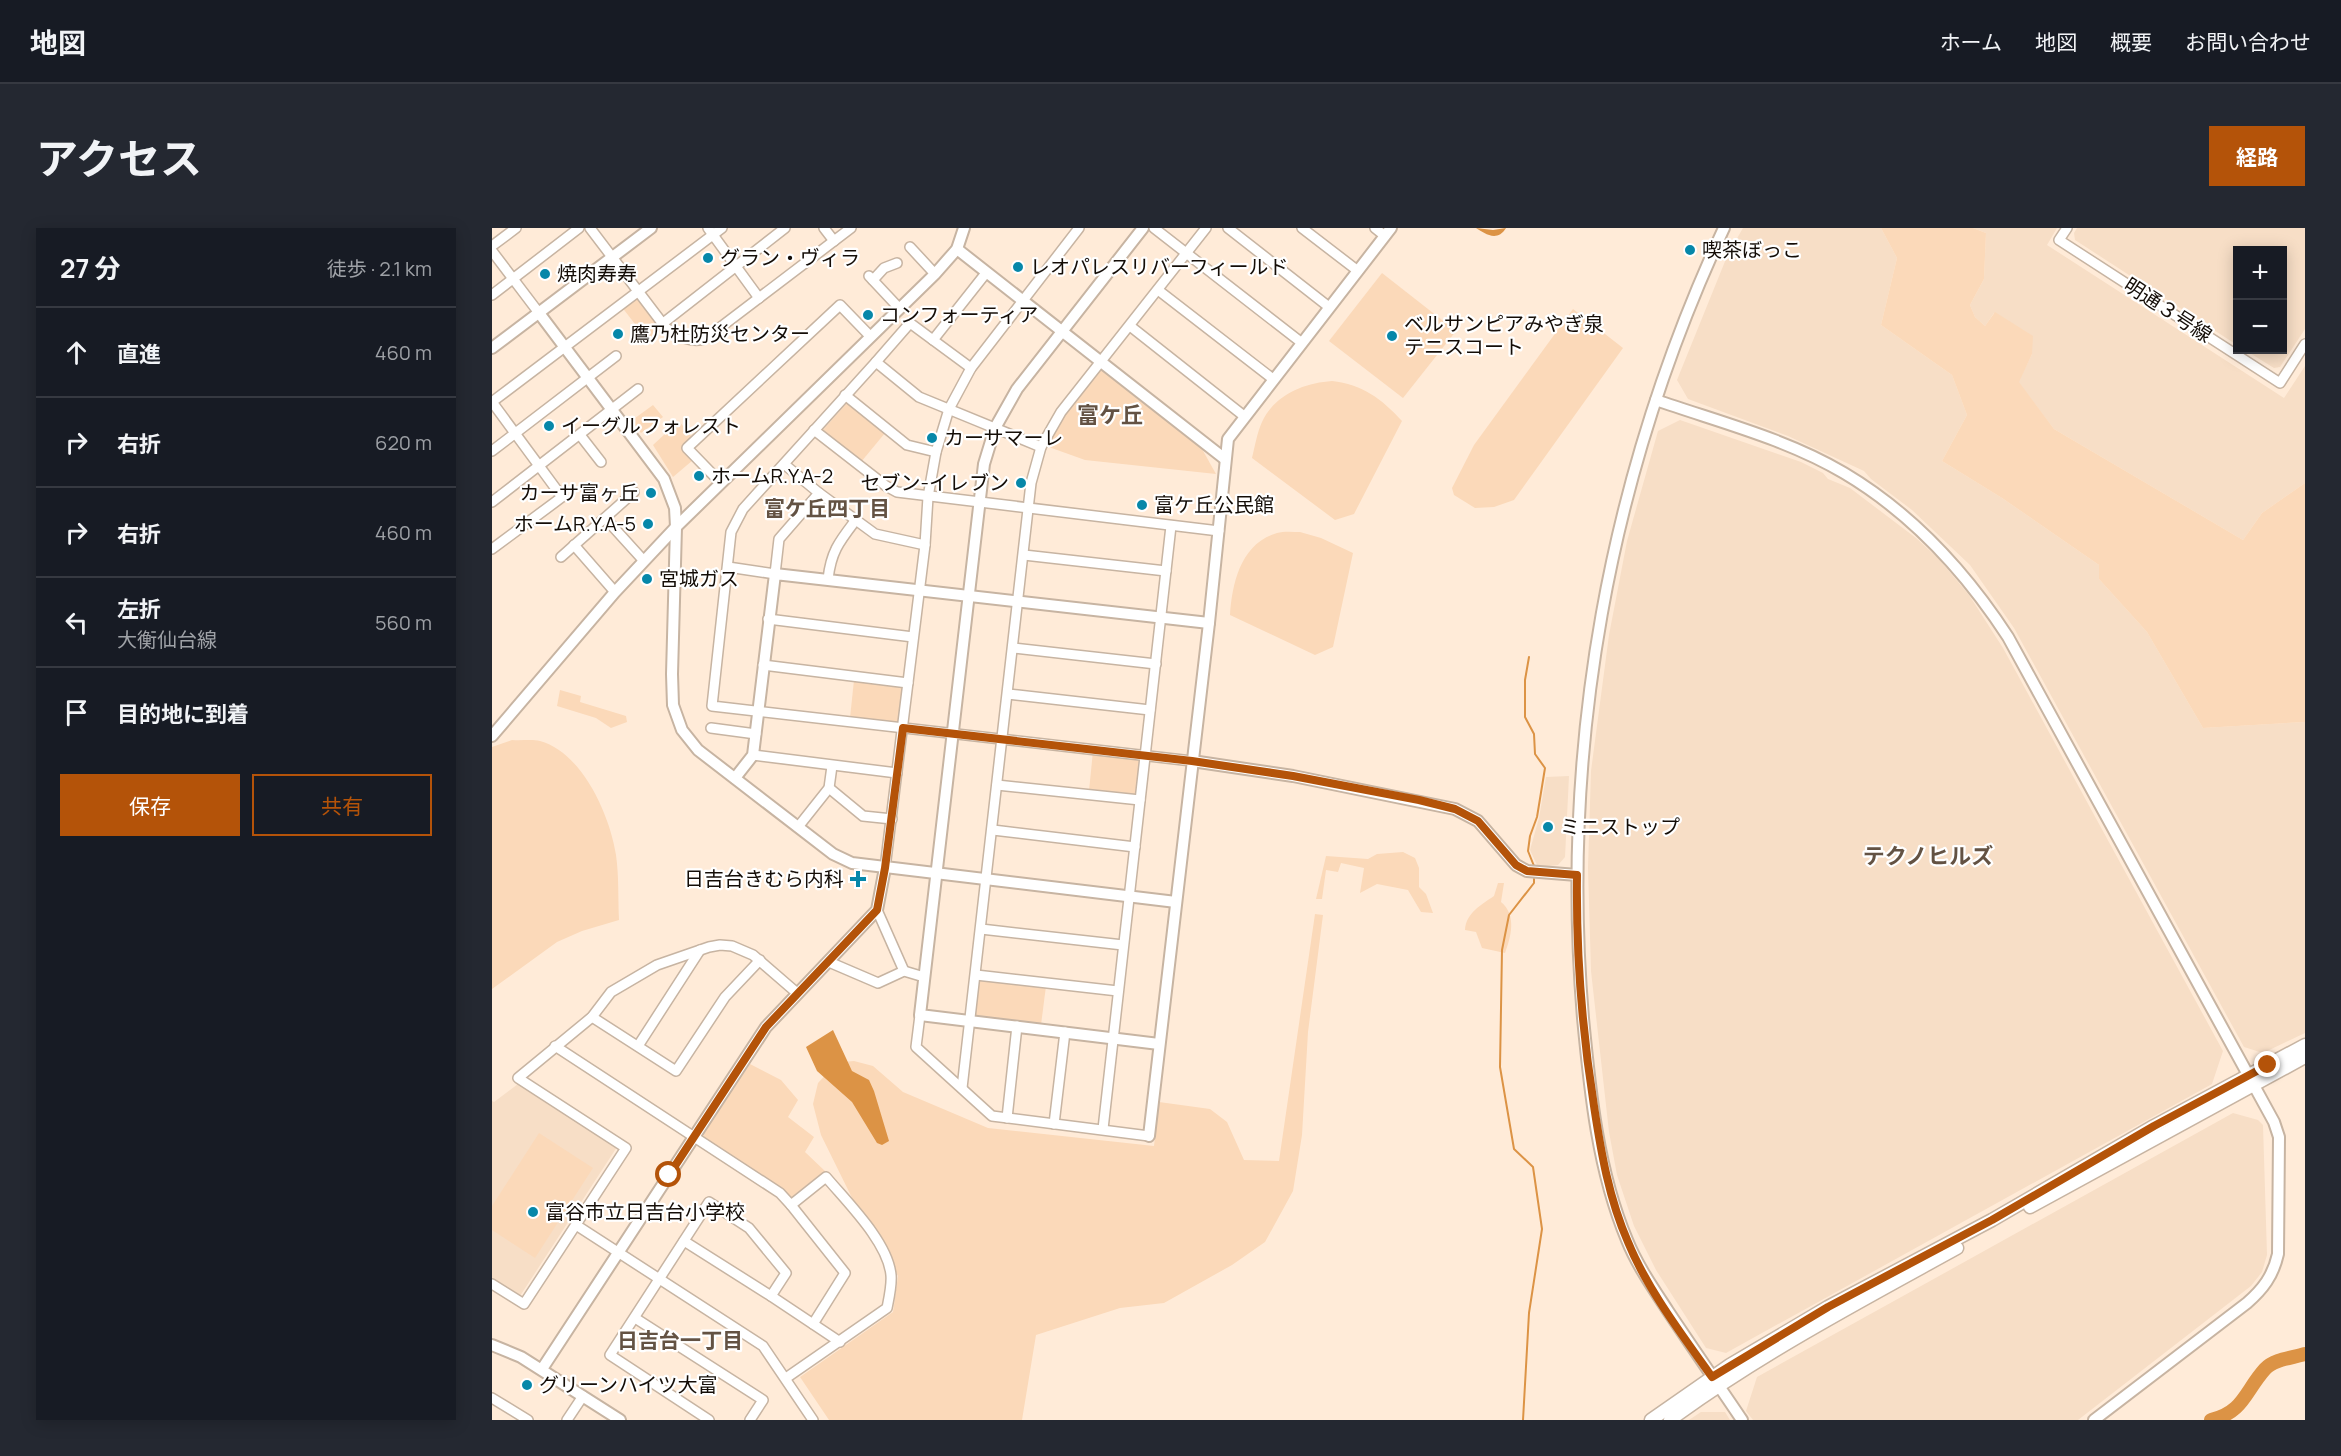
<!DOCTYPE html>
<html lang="ja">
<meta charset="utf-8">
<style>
body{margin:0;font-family:Manrope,"Noto Sans JP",sans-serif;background:#242831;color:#f1f3f6}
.controls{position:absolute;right:18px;top:18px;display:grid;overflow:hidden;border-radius:0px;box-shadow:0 3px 15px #0003}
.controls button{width:54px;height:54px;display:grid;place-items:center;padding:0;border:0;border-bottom:2px solid #363941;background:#171b24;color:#f1f3f6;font:30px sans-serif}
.stop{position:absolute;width:18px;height:18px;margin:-14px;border:4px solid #b45309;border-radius:50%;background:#fff}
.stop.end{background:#b45309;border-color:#fff;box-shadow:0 2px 6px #0008}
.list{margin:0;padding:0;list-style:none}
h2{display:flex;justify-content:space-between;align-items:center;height:78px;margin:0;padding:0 24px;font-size:26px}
h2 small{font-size:20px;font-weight:400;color:#9ea1a6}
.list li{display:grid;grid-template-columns:39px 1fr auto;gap:18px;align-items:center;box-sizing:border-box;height:90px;padding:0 24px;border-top:2px solid #363941}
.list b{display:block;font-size:22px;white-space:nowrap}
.list p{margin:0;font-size:20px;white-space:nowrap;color:#9ea1a6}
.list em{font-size:20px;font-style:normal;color:#9ea1a6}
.actions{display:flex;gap:12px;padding:18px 24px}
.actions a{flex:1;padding:14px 0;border:2px solid #b45309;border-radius:0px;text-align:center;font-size:21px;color:#b45309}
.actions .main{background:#b45309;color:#fff}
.icon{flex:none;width:33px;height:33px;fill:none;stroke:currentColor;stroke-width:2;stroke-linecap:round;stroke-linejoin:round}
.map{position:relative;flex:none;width:1813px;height:1192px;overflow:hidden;border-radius:0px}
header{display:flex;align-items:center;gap:36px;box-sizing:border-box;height:84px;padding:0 30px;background:#171b24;border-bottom:2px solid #363941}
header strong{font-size:28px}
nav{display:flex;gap:33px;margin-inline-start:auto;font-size:21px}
.intro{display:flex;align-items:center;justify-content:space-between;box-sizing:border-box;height:144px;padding:0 36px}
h1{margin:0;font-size:42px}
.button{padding:15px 27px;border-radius:0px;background:#b45309;color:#fff;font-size:21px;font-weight:700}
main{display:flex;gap:36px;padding:0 36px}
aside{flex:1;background:#171b24;border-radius:0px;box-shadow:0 3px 15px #0003}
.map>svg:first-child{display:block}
.built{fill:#f7dec6}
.green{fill:#fbd9b9}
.water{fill:#dc9345}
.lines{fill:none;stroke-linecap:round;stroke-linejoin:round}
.stream{stroke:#dc9345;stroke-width:2}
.river{stroke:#dc9345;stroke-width:14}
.minor-casing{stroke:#c7b4a2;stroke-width:12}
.tertiary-casing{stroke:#c7b4a2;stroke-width:14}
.secondary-casing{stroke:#c7b4a2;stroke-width:15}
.minor{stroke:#fff;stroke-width:9}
.tertiary{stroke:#fff;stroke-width:10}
.secondary{stroke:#fff;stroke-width:12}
.route{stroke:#b45309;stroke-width:8}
.poi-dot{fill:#0687a9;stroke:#fff;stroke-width:2}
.labels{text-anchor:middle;stroke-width:4.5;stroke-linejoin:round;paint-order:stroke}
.poi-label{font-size:20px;fill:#140d07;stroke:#fff;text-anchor:start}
.street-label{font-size:20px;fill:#140d07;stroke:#fff}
.neighbourhood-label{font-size:21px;font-weight:bold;fill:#635243;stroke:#fff}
.quarter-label{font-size:22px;font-weight:bold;fill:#635243;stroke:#fff}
</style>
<header>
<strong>地図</strong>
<nav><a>ホーム</a><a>地図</a><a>概要</a><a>お問い合わせ</a></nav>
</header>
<div class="intro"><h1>アクセス</h1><a class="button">経路</a></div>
<main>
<aside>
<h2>27 分<small>徒歩 · 2.1 km</small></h2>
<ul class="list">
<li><svg class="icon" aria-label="ahead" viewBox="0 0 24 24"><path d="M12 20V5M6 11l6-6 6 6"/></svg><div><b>直進</b></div><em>460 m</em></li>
<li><svg class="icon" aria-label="right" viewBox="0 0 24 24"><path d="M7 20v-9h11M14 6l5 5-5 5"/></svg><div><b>右折</b></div><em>620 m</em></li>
<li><svg class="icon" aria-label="right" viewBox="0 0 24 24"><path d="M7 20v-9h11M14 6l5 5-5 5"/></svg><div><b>右折</b></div><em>460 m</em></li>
<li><svg class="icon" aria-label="left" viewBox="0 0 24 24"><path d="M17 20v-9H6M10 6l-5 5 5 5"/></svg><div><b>左折</b><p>大衡仙台線</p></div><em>560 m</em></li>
<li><svg class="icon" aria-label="arrive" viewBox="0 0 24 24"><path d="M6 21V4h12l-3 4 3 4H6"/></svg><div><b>目的地に到着</b></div></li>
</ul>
<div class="actions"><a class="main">保存</a><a>共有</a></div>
</aside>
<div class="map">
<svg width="1813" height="1192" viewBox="0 0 1813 1192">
<rect width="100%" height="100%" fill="#ffebd8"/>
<!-- built -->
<g class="built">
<polygon points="1251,0 1389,0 1405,30 1389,97 1460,147 1475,187 1450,233 1510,270 1607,337 1607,351 1655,404 1711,500 1813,494 1813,805 1771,825 1752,819 1522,400 1478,337 1420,282 1379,251 1372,243 1296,208 1196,171 1185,152 1236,26"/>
<polygon points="1481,0 1565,0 1555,17 1792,170 1813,138 1813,255 1770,285 1751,312 1562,201 1526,154 1540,126 1502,85 1493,98 1483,89 1478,77 1492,51 1494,5"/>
<polygon points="1585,0 1813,0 1813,101 1788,139 1782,140 1753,122 1790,122 1790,22 1746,22 1745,117 1583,12 1582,5"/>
<polygon points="1188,192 1309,234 1331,245 1336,251 1358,260 1424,310 1447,331 1477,367 1511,420 1731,823 1720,856 1234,1125 1214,1120 1164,1042 1142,998 1125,947 1117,904 1099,743 1096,640 1099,543 1117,407 1135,313 1166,203"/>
<polygon points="1077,548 1073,629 1066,637 1048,639 1045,637 1038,622 1047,590 1054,549"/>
<polygon points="26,856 125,919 28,1068 0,1050 0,873 2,874"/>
<polygon points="1741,885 1766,892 1771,897 1775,1027 1770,1044 1759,1058 1586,1192 1261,1192 1254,1183 1265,1149"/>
<polygon points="1209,1184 1233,1184 1238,1192 1197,1192"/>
</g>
<!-- green -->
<g class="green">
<polygon points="1389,0 1481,0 1494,5 1492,51 1478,77 1483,89 1493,98 1503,84 1541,108 1540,126 1527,154 1562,201 1751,312 1770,285 1813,255 1813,494 1711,500 1655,404 1607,351 1607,337 1510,270 1450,233 1475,187 1460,147 1389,97 1405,30"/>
<polygon points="890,45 964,103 911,170 837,113"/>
<polygon points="147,65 174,100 157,114 129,78"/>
<polygon points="1081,81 1131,120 1022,272 1002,279 983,280 962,267 960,260 982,217"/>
<polygon points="611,142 710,221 724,246 593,232 554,218 572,187 606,143"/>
<path d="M840 153C870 156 890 171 910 193L862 286 843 292 760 230C763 218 765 205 770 194 783 166 813 155 840 153Z"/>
<polygon points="355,175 393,205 369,234 330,203"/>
<polygon points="161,177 171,189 149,205 139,193"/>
<polygon points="187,193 200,209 190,220 201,232 181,249 161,217"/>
<path d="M808 304 829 310 861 325 841 419 823 427 738 387C740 355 749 315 785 305 792 303 801 304 808 304Z"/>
<polygon points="362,452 409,456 413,461 408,492 403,496 358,490"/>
<polygon points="68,462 89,468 88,474 134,488 135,494 119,500 104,490 65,478"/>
<path d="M20 512C29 513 40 511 48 513 91 525 118 588 124 627 127 648 126 671 127 692L90 703 65 714 0 761V519Z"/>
<polygon points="601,523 647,531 645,566 641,569 597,563"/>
<polygon points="911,624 923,630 927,640 927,659 934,666 941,685 929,684 916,662 885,656 868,665 872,640 849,635 846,644 834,642 830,671 824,671 834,628 876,631 885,626"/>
<path d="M1006 655H1012L1009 674C1025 687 1019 709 1013 725L990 720 984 704 973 702C974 685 989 677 1002 668Z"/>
<polygon points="823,686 831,687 816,804 810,907 801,963 773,1014 740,1037 672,1075 628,1080 544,1107 530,1192 337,1192 308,1149 401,1084 406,1048 364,978 329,907 321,876 326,855 340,840 351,834 362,833 381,838 411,864 496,900 662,918 667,874 718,881 735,894 752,932 787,933"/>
<polygon points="490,751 554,758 549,797 485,789 482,785 486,753"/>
<polygon points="258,836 289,852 306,872 296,889 322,909 313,924 334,944 303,970 298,970 294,964 212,911 211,904"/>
<polygon points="47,905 101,940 43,1030 0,1002 0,978"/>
</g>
<!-- water -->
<g class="water">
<path d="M984 0 1001 2 1014 0C1005 15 992 5 984 0Z"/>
<polygon points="341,802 360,843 377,852 382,863 397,913 390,917 385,915 360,874 325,843 314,819"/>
</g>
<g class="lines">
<!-- stream -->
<g class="stream">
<polyline points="1037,429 1033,452 1033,489 1042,506 1043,526 1053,540 1045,589 1038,608 1036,623 1042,638"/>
<polyline points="1031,1192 1037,1085 1050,1001 1041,939 1022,921 1008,839 1010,722 1017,687 1042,655 1042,651"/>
</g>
<!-- river -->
<path class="river" d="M1719 1192C1752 1184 1753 1163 1773 1141 1782 1131 1800 1130 1813 1126"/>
<defs>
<g id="minor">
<path d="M98 0 174 100C186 108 198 115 213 111L359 0"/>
<polyline points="216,0 267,70"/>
<polyline points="332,0 342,13"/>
<polyline points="662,0 810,115"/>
<polyline points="736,0 837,79"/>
<polyline points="810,0 866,43"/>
<polyline points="883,0 893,8"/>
<polyline points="1575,0 1567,12 1788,155 1813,116"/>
<polyline points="0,18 24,0"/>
<polyline points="418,19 443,46"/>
<polyline points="0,23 47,85"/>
<polyline points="377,48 407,80"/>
<polyline points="381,52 392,40 405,35"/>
<polyline points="666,62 781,151"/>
<polyline points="0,67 87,0"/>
<polyline points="170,96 293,0"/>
<polyline points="638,98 752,188"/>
<polyline points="441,112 479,140"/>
<polyline points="384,134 418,95 441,112 494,45"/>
<polyline points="353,167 415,217 444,224"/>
<polyline points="0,174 230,0"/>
<polyline points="0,174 70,269 0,321"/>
<polyline points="322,202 394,258 405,264 727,303"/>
<polyline points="88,207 109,234"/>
<polyline points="549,219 427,169 384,134 251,281 239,304 220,478 700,533"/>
<polyline points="0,223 124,128"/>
<polyline points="229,255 195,220 348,77 378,108"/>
<polyline points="327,265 383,306 433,317"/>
<polyline points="0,274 146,161"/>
<polyline points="113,290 152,333"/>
<polyline points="82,317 123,364"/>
<polyline points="532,327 674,343"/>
<polyline points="69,329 142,264"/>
<polyline points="236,339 283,346 287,311 327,265 292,236"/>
<path d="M336 351C339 324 347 314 363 293"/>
<polyline points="276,391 421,409"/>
<polyline points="521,420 664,436"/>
<polyline points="271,437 416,455"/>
<polyline points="516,466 658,482"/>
<polyline points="219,500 264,506"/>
<polyline points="261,527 405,545"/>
<polyline points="505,557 648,572"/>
<polyline points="337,560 371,588 400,591"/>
<polyline points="306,599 337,560 340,538"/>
<polyline points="501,602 643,619"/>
<polyline points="393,640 433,317 436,269 444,224 457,181 479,140 587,0"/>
<polyline points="385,682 412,743"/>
<polyline points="489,701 631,717"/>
<polyline points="337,734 386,755 412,743 432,749"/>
<polyline points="484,747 626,763"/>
<polyline points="428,787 424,819 500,888 657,908"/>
<polyline points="100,789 184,843 233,769 268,732"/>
<path d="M63 818 288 965 299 977 334 949C355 974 396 1014 399 1047 400 1057 397 1070 395 1080L294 1150"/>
<polyline points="146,818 208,722"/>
<polyline points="470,860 539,255 549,219 569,184 714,0"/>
<polyline points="515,890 525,798"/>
<polyline points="562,896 573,804"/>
<polyline points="611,901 679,298"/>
<polyline points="299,977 353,1045 321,1096"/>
<polyline points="84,997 271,1118 321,1192"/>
<polyline points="192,1013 279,1068"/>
<polyline points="0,1056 32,1076 134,920 26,850 100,789 119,764 165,737 217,719 228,717 240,718 261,727 305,765"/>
<polyline points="143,1090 271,1172 258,1192"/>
<polyline points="0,1170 36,1192"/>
<polyline points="75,1192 91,1168"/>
<polyline points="217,1192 118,1127 217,974 257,1000 294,1045 279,1068 348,1114"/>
</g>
<g id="tertiary">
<polyline points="651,0 525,161 503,200 492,236 428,787 667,816"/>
<path d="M1232 0C1117 247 1068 519 1091 790 1098 864 1106 943 1135 1012 1145 1037 1161 1060 1176 1083 1200 1119 1225 1155 1250 1192"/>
<polyline points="465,21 733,231"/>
<polyline points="47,85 172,251 183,280 184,299 180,446 181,477 190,502 206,522 341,626 360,635 684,674"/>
<polyline points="0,120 159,0"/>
<path d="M1164 172C1227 194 1295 211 1352 245 1421 286 1473 343 1516 409L1782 894 1787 909 1786 1026C1781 1048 1771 1061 1755 1075L1602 1192"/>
<polyline points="0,508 123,364 184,299 443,46 465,21 472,0"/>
<polyline points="700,533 801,548 963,581 986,593 1024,637 1035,643 1085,647"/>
<polyline points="243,550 261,527 283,346 717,395"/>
<polyline points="657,908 717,395 736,211 899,0"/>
<polyline points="0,1117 29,1129 128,1192"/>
<polyline points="50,1141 274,799 385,682 393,640"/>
</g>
<g id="secondary">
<polyline points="1538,979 1813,829"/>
<polyline points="1159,1192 1238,1137 1336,1079 1500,992 1662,898 1813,817"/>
<path d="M1178 1192C1268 1126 1367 1074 1465 1020"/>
</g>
</defs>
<!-- minor casing -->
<use href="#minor" class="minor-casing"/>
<!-- tertiary casing -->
<use href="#tertiary" class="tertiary-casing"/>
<!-- secondary casing -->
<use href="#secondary" class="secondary-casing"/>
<!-- minor -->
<use href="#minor" class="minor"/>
<!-- tertiary -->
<use href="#tertiary" class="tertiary"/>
<!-- secondary -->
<use href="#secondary" class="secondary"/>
</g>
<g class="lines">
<!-- route -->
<path class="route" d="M177 947 274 799 385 682 393 640 411 500 700 533 801 548 927 572 963 581 986 593 1024 637 1035 643 1085 647C1084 724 1090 802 1102 878 1109 924 1117 971 1136 1014 1155 1061 1191 1108 1220 1149L1336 1079 1500 992 1662 898 1776 837"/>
</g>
<!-- markers -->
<g class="poi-dot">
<circle cx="1198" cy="22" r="6"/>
<circle cx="216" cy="30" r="6"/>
<circle cx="526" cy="39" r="6"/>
<circle cx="53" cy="46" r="6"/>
<circle cx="376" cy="87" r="6"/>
<circle cx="126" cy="106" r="6"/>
<circle cx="900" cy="108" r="6"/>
<circle cx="57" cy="198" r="6"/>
<circle cx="440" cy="210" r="6"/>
<circle cx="207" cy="248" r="6"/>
<circle cx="529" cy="255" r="6"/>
<circle cx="159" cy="265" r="6"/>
<circle cx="650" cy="277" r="6"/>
<circle cx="156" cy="296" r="6"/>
<circle cx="155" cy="351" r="6"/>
<circle cx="1056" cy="599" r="6"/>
<path d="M363 642h6v6h6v6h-6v6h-6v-6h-6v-6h6z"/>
<circle cx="41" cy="984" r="6"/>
<circle cx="35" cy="1157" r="6"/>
</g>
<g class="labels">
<!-- poi labels -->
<g class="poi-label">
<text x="1210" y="29">喫茶ぼっこ</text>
<text x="228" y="37">グラン・ヴィラ</text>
<text x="538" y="46">レオパレスリバーフィールド</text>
<text x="65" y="53">焼肉寿寿</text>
<text x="388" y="94">コンフォーティア</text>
<text x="912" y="103">ベルサンピアみやぎ泉<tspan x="912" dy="23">テニスコート</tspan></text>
<text x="138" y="113">鷹乃杜防災センター</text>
<text x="69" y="205">イーグルフォレスト</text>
<text x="452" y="217">カーサマーレ</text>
<text x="219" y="255">ホームR.Y.A-2</text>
<text x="517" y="262" text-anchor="end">セブン-イレブン</text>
<text x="147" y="272" text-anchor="end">カーサ富ヶ丘</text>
<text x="662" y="284">富ケ丘公民館</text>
<text x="144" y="303" text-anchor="end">ホームR.Y.A-5</text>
<text x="167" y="358">宮城ガス</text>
<text x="1068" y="606">ミニストップ</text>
<text x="352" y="658" text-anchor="end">日吉台きむら内科</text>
<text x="53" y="991">富谷市立日吉台小学校</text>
<text x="47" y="1164">グリーンハイツ大富</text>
</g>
<!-- street labels -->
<g class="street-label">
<text transform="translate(1676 82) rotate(33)" y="7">明通３号線</text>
</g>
<!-- neighbourhood labels -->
<g class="neighbourhood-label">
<text x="335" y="288">富ケ丘四丁目</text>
<text x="188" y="1120">日吉台一丁目</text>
</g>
<!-- quarter labels -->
<g class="quarter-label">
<text x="618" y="195">富ケ丘</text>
<text x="1436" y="636">テクノヒルズ</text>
</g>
</g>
</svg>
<div class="controls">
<button>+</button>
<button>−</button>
</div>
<div class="stop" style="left:177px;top:947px"></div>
<div class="stop end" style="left:1776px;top:837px"></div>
</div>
</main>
